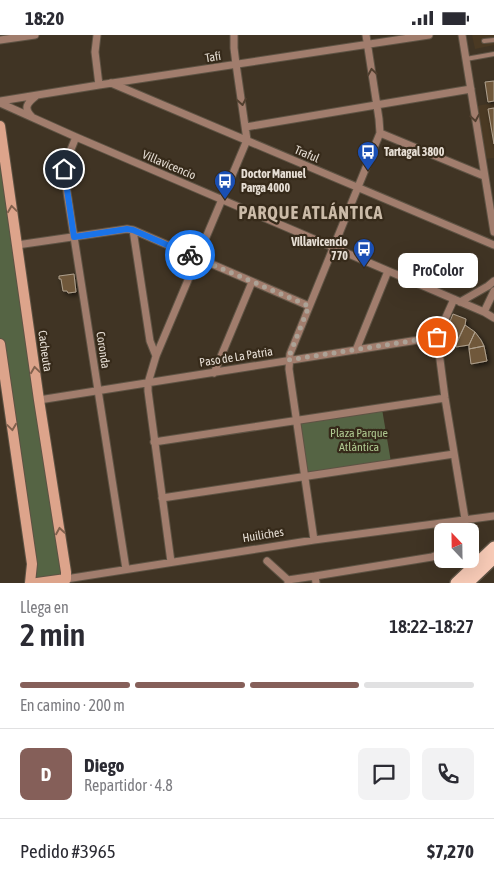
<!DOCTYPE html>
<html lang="es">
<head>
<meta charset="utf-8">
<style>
	:root { --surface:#fff; --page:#f2f2f3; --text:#2b2b33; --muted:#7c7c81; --line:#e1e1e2; --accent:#855f59 }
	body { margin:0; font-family:"Asap Condensed",sans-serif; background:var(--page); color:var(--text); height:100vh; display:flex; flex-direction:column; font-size:19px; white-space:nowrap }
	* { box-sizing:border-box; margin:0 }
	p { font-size:16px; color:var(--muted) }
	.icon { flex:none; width:28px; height:28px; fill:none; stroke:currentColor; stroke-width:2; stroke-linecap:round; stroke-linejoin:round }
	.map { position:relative; height:548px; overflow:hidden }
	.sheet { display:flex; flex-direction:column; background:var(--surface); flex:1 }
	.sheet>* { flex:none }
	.needle { width:32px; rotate:338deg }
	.tools { position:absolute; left:434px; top:488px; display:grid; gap:10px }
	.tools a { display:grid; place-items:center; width:45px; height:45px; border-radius:8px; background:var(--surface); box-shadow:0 5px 20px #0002; font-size:25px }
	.pin { position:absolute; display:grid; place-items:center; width:42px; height:42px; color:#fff; margin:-21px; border:2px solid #fff; border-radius:50%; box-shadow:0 1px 5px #0007 }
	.courier { position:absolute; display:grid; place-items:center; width:50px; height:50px; margin:-25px; border:4px solid #1a73e8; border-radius:50%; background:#fff; color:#222; box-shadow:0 1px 6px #0007 }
	.bubble { position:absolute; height:35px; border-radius:8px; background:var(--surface); box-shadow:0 5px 20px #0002; font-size:16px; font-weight:600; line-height:35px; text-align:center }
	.head em { font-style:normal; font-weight:600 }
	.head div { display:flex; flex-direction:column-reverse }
	.head { display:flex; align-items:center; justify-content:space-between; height:85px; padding:0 20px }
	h1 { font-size:32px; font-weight:600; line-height:38px }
	.bar { display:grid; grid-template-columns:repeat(4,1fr); gap:8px 5px; align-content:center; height:60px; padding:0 20px }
	.bar i { height:6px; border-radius:4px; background:var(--line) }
	.bar .active { background:var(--accent) }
	.bar p { grid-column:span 4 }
	.line { display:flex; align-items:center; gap:12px; padding:0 20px; border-top:1px solid var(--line) }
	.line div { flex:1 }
	.round { display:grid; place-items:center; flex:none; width:52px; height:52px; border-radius:8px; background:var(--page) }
	.status { display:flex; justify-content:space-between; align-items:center; height:35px; padding:0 25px; background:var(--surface); direction:ltr }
	.status svg { height:14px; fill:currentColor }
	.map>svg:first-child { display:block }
	.built { fill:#4a3923 }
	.green { fill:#556444 }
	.building { fill:#6f583b; stroke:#afa08d; filter:url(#shadow) }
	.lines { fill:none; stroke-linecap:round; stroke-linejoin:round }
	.lane-casing { stroke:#5e5344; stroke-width:6 }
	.street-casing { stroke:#5e5344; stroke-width:9 }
	.secondary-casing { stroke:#5e5344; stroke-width:12 }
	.primary-casing { stroke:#5e5344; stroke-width:14 }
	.lane { stroke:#a17d6d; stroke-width:4 }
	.street { stroke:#a17d6d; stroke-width:7 }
	.secondary { stroke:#dda48b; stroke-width:10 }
	.primary { stroke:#f8cbb7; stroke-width:11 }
	.oneway { stroke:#513f2f }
	.oneway2 { stroke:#81614d }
	.done { stroke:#aca296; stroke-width:5; stroke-dasharray:0 9 }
	.route { stroke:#1a73e8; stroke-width:6 }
	.labels { text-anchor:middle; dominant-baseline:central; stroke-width:4.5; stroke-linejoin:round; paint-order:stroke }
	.street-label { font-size:12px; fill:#e6ded4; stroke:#362a1a }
	.poi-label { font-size:12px; font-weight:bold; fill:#e6ded4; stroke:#362a1a; text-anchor:start }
	.park-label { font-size:12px; fill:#afc990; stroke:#362a1a }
	.district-label { font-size:18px; font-weight:bold; letter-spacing:1px; fill:#cbbba8; stroke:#362a1a }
</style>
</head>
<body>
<div class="status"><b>18:20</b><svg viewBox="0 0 49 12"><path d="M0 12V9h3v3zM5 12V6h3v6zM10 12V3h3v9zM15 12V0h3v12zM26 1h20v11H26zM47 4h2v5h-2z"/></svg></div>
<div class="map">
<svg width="494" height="548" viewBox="0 0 494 548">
	<defs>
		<filter id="shadow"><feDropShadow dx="2.5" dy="2.5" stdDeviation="2.5" flood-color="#0009"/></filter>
	</defs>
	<rect width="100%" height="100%" fill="#403424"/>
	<path class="built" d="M472,0H494V10L475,14Z
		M494,68V123L483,124L476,71Z"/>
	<path class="green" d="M0,91L66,544L30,548L0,309Z
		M382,374L391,427L306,440L299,387Z"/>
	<path class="building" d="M494,46V66L488,67L485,47Z
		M494,73V109L488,74Z
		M74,239L76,257L68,258L67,256H63L61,244H59V241Z
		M453,279L466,284L465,290L457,306L444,301Z
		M465,290L475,297L469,310L456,312V310Z
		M475,297L481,305L484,311L469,314V310Z
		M484,311L487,326L471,329L469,314Z"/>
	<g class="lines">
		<g class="lane-casing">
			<path id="lane" d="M484,6L494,5
				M466,24L494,19"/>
		</g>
		<g class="street-casing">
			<path id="street" d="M97,0L95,17L99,50
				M462,0L494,197
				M0,5L35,0
				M111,48L494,210
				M0,66L99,50L429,0
				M0,68L76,102L484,277L494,283
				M32,82C23,73 27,68 36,61
				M246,92L471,54
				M380,98L484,141
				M76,102L65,129L64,138L126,534
				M133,195L150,306L156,321
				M17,210L127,194L133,195L309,271
				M454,264L437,302L445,363L467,496
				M460,267L488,251L494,246
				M484,277L494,256
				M356,315L388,236
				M214,338L252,247
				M39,365L437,302
				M154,407L445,363
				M162,463L454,419
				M314,505L289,334L290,319L380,98L379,84L366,0
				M267,526L288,545
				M171,527L148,356V348L156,321L247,105L236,29L234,13V0
				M64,548L66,544L314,505L494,481
				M288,548V545L315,541
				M316,548L315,541L432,522L442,518"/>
		</g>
		<g class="secondary-casing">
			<path id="secondary" d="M0,91L39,365L66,537V544L37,548
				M0,309L32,529L30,548"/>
		</g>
		<g class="primary-casing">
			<path id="primary" d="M456,548L494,512
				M468,548L494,523"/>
		</g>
		<use href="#lane" class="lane"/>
		<use href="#street" class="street"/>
		<use href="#secondary" class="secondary"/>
		<use href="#primary" class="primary"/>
	</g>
	<defs><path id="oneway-chevron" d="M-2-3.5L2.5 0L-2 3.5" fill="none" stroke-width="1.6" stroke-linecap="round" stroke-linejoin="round" transform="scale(1.25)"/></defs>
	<g class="oneway">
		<use href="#oneway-chevron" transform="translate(372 37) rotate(-99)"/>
		<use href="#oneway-chevron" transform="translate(242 67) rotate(80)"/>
		<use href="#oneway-chevron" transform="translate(475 83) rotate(81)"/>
	</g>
	<g class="oneway2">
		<use href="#oneway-chevron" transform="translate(12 174) rotate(-98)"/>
		<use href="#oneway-chevron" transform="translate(35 335) rotate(-98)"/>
		<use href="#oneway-chevron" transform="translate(12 392) rotate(82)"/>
		<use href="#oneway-chevron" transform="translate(60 496) rotate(-99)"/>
	</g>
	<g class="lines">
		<path class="done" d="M190,220L309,271L290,319L288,325L437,302"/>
		<path class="route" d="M64,134L74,202L127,194L133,195L190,220"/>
	</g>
	<defs>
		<g id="bus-pin" transform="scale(1.125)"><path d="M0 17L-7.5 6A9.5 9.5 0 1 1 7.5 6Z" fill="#1a4fb4" stroke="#362a1a"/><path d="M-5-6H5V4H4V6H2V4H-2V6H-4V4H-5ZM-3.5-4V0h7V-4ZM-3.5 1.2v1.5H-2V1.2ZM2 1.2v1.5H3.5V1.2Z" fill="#fff"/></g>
	</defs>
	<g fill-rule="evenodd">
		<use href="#bus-pin" x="368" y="117"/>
		<use href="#bus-pin" x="225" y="146"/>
		<use href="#bus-pin" x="364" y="214"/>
	</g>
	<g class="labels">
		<g class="street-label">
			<text transform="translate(213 22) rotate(-9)">Tafí</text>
			<text transform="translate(307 119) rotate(23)">Traful</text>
			<text transform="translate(169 130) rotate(23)">Villavicencio</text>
			<text transform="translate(103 315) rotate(81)">Coronda</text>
			<text transform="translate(45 316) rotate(82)">Cacheuta</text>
			<text transform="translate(236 322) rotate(-9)">Paso de La Patria</text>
			<text transform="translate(263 500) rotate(-9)">Huiliches</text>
		</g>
		<g class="poi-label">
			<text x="384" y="117">Tartagal 3800</text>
			<text x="241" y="139">Doctor Manuel<tspan x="241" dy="14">Parga 4000</tspan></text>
			<text x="348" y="207" text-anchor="end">Villavicencio<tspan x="348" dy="14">770</tspan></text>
		</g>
		<g class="park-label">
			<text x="359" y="398">Plaza Parque<tspan x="359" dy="14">Atlántica</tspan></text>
		</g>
		<g class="district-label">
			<text x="311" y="177">PARQUE ATLÁNTICA</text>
		</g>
	</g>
</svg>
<div class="tools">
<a><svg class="needle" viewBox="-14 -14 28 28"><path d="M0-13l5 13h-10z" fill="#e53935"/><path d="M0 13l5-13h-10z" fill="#7c7c81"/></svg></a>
</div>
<div class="pin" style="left:437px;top:302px;background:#ea580c"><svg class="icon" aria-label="bag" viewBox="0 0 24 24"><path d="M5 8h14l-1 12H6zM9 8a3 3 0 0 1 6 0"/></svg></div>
<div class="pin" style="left:64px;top:134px;background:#1f2937"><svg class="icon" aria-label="home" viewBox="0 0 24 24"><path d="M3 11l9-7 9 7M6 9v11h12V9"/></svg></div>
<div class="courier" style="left:190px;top:220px"><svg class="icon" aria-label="bike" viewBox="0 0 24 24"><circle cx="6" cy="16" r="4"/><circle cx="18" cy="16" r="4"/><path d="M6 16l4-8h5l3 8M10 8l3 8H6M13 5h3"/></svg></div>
<div class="bubble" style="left:398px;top:218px;width:80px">ProColor</div>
</div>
<section class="sheet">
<div class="head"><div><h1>2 min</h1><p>Llega en</p></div><em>18:22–18:27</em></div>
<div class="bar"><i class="active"></i><i class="active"></i><i class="active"></i><i></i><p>En camino · 200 m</p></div>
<div class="line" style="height:90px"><b class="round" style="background:var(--accent);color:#fff">D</b><div><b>Diego</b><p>Repartidor · 4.8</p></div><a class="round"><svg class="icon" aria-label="chat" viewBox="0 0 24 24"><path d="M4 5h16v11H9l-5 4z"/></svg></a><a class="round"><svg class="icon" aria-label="phone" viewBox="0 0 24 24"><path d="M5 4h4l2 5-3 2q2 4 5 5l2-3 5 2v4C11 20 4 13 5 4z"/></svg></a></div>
<div class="line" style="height:65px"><div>Pedido #3965</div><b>$7,270</b></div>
</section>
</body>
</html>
